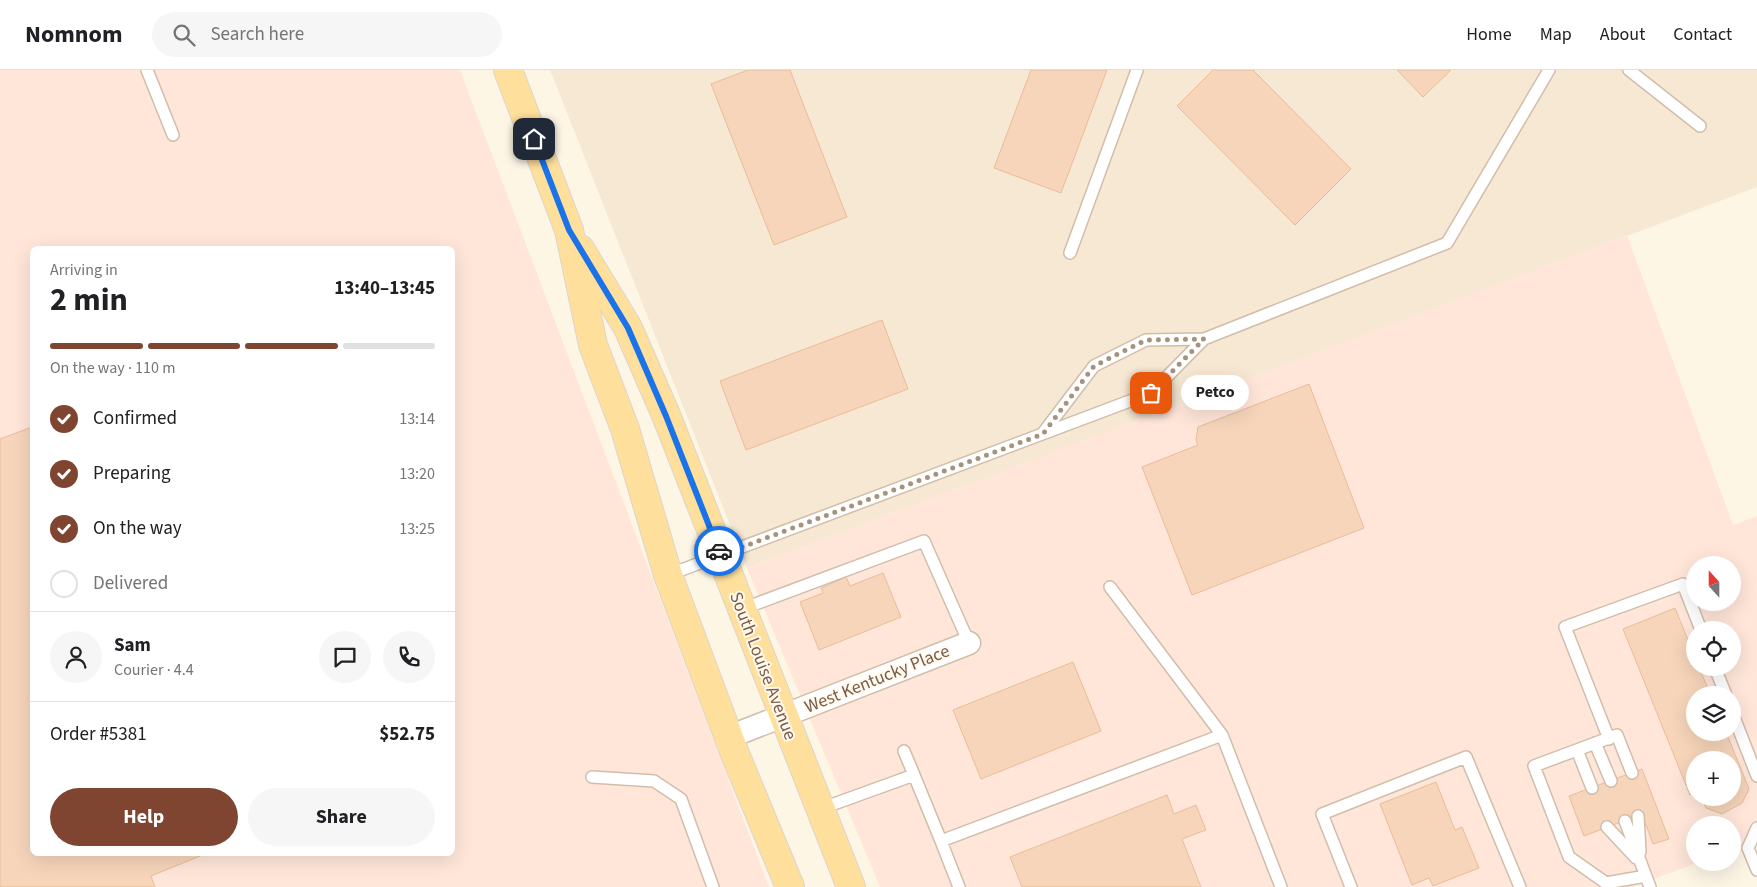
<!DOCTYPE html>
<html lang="en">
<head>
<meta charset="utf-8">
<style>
	:root { --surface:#fff; --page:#f6f6f6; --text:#202124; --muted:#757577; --line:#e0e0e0; --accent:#7f4531 }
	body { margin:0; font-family:"Source Sans 3",sans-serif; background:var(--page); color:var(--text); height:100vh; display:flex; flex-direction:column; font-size:19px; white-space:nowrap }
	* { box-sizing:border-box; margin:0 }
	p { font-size:16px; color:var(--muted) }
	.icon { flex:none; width:28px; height:28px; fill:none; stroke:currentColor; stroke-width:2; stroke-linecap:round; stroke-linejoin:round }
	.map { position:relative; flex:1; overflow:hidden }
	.details { position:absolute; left:30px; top:176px; width:425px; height:610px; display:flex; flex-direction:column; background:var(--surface); border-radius:8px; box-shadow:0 5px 20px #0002 }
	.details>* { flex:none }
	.needle { width:32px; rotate:339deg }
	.tools { position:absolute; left:1686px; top:486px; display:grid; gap:10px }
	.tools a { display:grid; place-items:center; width:55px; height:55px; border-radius:50%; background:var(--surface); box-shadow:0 5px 20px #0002; font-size:25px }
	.pin { position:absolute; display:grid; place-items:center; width:42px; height:42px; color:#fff; margin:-21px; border-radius:10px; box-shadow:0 2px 8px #0006 }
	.courier { position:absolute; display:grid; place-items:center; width:50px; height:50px; margin:-25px; border:4px solid #1a73e8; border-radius:50%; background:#fff; color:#222; box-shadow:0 1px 6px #0007 }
	.bubble { position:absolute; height:35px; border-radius:18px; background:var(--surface); box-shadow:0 5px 20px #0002; font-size:16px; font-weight:700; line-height:35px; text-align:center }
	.headline em { font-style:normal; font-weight:700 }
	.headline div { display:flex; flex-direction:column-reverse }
	.headline { display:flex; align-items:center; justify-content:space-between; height:85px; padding:0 20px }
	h1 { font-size:32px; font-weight:700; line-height:38px }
	.bar { display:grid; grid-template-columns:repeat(4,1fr); gap:8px 5px; align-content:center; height:60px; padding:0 20px }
	.bar i { height:6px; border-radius:4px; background:var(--line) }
	.bar .on { background:var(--accent) }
	.bar p { grid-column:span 4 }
	.line { display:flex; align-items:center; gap:12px; padding:0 20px; border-top:1px solid var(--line) }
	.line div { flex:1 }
	.round { display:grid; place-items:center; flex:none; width:52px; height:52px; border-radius:26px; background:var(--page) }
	ol { padding:0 20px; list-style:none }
	li { display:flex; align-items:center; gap:15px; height:55px }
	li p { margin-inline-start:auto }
	li .icon { padding:5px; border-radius:50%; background:var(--accent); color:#fff; stroke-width:4 }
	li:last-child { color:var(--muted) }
	li i { width:28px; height:28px; border:2px solid var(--line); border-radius:50% }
	.cta { display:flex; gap:10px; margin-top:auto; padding:10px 20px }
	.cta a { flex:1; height:58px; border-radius:30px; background:var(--accent); color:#fff; font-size:20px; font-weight:700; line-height:58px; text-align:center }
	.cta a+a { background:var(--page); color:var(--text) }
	header { display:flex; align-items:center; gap:30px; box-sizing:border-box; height:70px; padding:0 25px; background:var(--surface); border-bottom:1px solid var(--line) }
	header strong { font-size:24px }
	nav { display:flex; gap:28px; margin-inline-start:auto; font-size:18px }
	.search { width:350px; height:45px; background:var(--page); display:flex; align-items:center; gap:12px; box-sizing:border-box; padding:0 18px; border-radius:28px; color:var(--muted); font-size:19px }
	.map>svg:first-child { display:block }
	.residential { fill:#f7e8d3 }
	.commercial { fill:#ffe6d9; fill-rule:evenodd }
	.building { fill:#f6d5ba; stroke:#eabc99 }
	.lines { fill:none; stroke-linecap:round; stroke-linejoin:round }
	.lane-casing { stroke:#d1beaa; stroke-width:14 }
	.street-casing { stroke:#d1beaa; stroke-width:25 }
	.primary-casing { stroke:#dcd5cf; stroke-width:30 }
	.lane { stroke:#fff; stroke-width:11 }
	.street { stroke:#fff; stroke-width:22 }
	.primary { stroke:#ffdf9c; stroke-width:28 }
	.done { stroke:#a8927e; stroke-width:5; stroke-dasharray:0 9 }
	.route { stroke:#1a73e8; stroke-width:6 }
	.labels { text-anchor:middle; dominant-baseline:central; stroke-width:4; stroke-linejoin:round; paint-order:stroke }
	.street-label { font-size:18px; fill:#7a5c47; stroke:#fff9ee }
</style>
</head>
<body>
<header>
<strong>Nomnom</strong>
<div class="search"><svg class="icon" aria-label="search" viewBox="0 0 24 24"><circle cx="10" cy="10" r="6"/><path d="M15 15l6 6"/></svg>Search here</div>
<nav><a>Home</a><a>Map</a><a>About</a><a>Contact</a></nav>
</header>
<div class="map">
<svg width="1757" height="817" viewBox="0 0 1757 817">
	<rect width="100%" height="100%" fill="#fef6e5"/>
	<path class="residential" d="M550,0H1757V117L747,498Z"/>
	<path class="commercial" d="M0,0H460L769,817H0ZM32,179H452V784H32Z
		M1627,165L1733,455L1757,446V770L1733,779L1732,755H1695L1697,793L1632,817H880L747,498ZM1695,495H1732V532H1695ZM1695,560H1732V598H1695ZM1695,625H1732V662H1695ZM1695,690H1732V728H1695Z"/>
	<path class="building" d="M748,0H790L847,147L774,175L711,14Z
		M1031,0H1107L1061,123L994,98Z
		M1213,0H1253L1351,99L1295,155L1177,36Z
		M1397,0H1451L1423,27Z
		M882,250L908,319L746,380L720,311Z
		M1309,314L1364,458L1192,525L1142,397L1198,375L1196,370L1198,357Z
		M32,357V784H205L151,806L155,817H0V369Z
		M883,503L901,547L819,580L800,532L823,523L821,518L846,507L850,516Z
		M1675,538L1695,587V598H1699L1711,625H1695V662H1726L1749,719L1742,733L1722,744L1706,738L1702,728H1732V690H1695V722L1690,725L1623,559Z
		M1073,592L1101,661L981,709L953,640Z
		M1642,699L1669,769L1653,774L1642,744L1584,766L1569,726Z
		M1436,712L1455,760L1462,757L1479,798L1433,816L1429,808L1412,815L1380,734Z
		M1167,725L1174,744L1196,735L1206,760L1182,769L1201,817H1022L1010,787Z"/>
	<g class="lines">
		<g class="lane-casing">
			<path id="lane" d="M147,0L173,65
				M1629,0L1700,56
				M1070,183L1137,0
				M1043,363L1094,296L1146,270L1204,269L1447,173L1549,0
				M668,505L1151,323L1204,269
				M1110,517L1222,665
				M742,539L924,471L969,573
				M1715,598L1726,625
				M1732,642L1757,706
				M1609,669L1565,557L1683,514L1701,560
				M1595,673L1611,711
				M1577,680L1592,718
				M904,681L914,705
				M1632,703L1617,665L1534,696L1569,787L1606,813L1646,806
				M592,707L654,711L681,729L713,817
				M820,739L914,705L941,771L1222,665L1281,817
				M1638,746L1640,782
				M1625,751L1650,817
				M1607,757L1636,788
				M1757,758L1748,778L1757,800
				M941,771L959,817
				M1351,817L1322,744L1466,687L1520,817"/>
		</g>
		<g class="street-casing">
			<path id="street" d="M729,667L969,573"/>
		</g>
		<g class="primary-casing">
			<path id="primary" d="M508,0L569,160L593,275L625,359L668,505L735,684L790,817
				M580,179L628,258L666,345L851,817"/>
		</g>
		<use href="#lane" class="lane"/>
		<use href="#street" class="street"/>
		<use href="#primary" class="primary"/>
	</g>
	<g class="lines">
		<path class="done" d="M719,481L721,485L1043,364L1094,296L1146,270L1204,269L1151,323"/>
		<path class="route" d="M534,69L569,160L628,258L666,346L719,481"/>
	</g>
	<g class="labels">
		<g class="street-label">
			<text transform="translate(763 596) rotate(69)">South Louise Avenue</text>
			<text transform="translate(877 609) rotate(-22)">West Kentucky Place</text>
		</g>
	</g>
</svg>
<div class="tools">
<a><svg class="needle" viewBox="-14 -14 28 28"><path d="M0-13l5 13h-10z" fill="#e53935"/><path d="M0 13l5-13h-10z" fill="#757577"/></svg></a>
<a><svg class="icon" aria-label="locate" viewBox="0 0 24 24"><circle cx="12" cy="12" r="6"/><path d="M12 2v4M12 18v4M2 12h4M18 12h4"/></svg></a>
<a><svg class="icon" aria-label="layers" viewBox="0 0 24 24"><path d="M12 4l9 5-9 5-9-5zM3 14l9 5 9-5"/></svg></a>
<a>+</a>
<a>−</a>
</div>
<div class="pin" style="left:1151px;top:323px;background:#ea580c"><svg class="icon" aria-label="bag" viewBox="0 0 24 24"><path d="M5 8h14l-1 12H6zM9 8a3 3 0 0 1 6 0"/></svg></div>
<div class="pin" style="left:534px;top:69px;background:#1f2937"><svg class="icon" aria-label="home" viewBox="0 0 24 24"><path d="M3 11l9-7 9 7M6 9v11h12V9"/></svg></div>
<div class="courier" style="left:719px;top:481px"><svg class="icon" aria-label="car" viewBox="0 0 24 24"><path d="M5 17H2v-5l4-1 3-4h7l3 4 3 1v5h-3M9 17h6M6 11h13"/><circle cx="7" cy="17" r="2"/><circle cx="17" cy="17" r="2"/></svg></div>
<div class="bubble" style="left:1181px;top:305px;width:68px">Petco</div>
<section class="details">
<div class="headline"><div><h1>2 min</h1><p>Arriving in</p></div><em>13:40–13:45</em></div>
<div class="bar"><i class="on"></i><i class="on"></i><i class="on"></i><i></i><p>On the way · 110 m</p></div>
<ol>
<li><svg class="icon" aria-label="check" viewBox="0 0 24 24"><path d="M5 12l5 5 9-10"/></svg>Confirmed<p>13:14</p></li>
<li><svg class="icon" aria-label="check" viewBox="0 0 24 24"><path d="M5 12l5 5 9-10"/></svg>Preparing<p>13:20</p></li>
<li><svg class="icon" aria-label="check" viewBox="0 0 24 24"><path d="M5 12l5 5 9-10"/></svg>On the way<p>13:25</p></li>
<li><i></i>Delivered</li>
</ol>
<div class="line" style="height:90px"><a class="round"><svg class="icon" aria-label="person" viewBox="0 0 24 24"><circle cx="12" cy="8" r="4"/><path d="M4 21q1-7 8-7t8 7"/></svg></a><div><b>Sam</b><p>Courier · 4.4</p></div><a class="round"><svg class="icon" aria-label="chat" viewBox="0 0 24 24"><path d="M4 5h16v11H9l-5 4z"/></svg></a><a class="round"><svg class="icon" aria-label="phone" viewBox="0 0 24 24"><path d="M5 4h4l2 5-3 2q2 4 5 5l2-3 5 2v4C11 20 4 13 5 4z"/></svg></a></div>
<div class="line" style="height:65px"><div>Order #5381</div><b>$52.75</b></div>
<div class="cta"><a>Help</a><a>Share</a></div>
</section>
</div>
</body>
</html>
